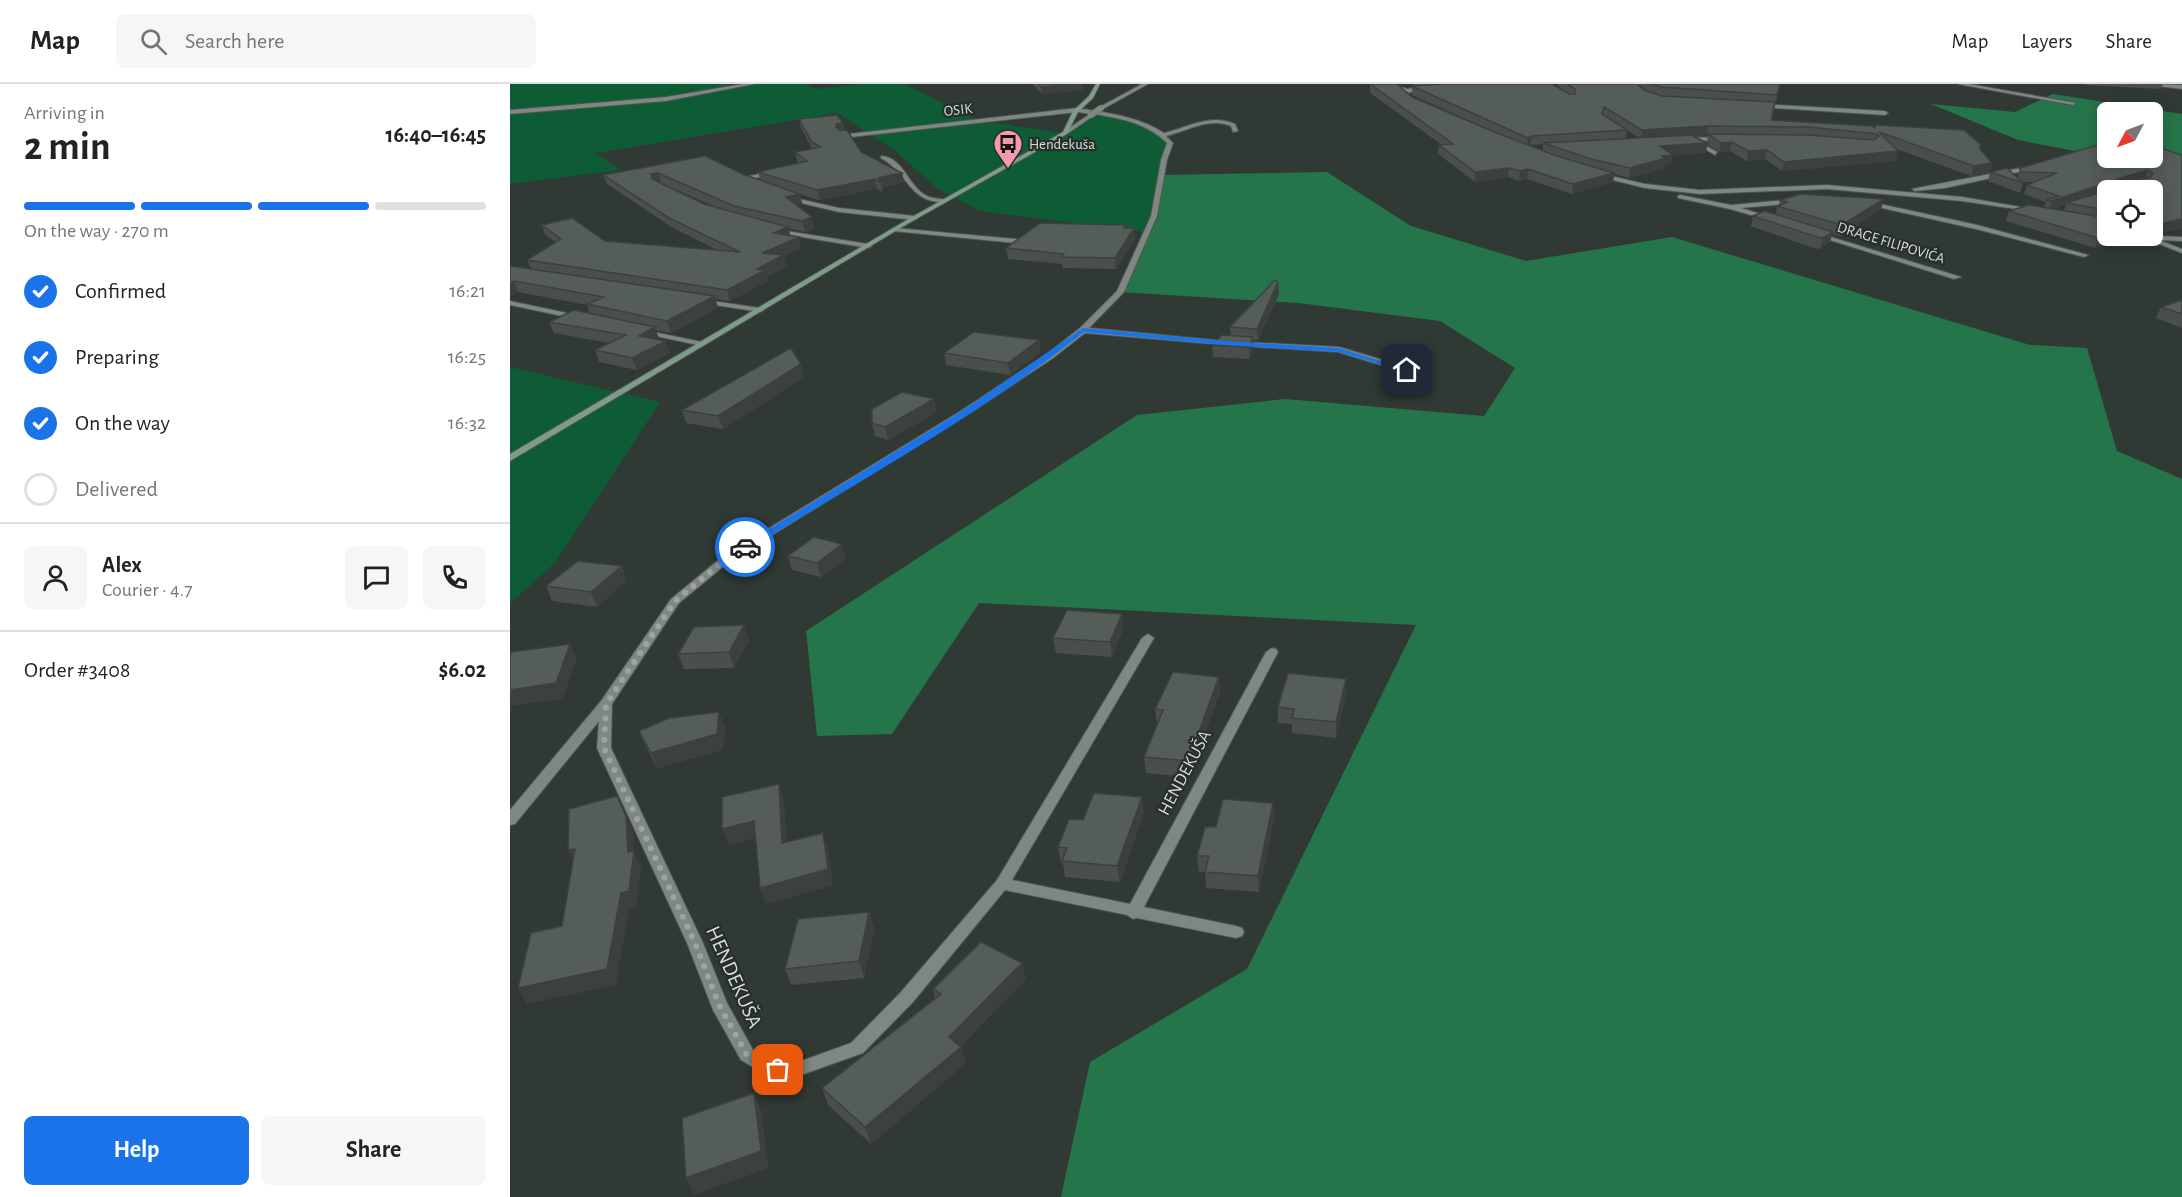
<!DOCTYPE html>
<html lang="en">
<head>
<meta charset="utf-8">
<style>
	:root { --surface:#fff; --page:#f6f6f6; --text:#222; --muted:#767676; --line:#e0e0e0; --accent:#1a73e8 }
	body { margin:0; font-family:"Alegreya Sans",sans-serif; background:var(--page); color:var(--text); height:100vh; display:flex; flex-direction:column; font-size:22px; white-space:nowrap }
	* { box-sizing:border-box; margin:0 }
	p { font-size:20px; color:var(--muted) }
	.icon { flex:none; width:33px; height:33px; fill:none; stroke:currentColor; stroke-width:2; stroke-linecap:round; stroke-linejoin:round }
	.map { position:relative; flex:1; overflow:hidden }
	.sheet { display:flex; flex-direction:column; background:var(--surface); width:510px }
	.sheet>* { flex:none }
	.needle { width:39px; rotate:229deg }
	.controls { position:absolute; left:1587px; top:18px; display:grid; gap:12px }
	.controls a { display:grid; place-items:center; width:66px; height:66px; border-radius:9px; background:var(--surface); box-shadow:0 3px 15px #0003; font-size:30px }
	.pin { position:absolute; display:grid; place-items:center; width:51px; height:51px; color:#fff; margin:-26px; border-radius:12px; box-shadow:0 3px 9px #0006 }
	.courier { position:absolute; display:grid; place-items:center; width:60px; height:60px; margin:-30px; border:4px solid #1a73e8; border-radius:50%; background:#fff; color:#222; box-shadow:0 2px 8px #0007 }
	.overview em { font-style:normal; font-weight:600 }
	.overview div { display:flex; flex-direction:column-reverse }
	.overview { display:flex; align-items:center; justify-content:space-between; height:102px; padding:0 24px }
	h1 { font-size:39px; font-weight:600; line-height:45px }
	.bar { display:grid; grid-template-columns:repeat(4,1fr); gap:9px 6px; align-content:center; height:72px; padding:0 24px }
	.bar i { height:8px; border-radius:4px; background:var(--line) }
	.bar .selected { background:var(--accent) }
	.bar p { grid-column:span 4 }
	.line { display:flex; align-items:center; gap:15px; padding:0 24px; border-top:2px solid var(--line) }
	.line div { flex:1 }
	.round { display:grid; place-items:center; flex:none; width:63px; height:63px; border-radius:9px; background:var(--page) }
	ol { padding:0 24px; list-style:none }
	li { display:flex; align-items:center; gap:18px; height:66px }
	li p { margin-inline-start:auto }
	li .icon { padding:6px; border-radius:50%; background:var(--accent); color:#fff; stroke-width:4 }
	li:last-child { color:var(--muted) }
	li i { width:33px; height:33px; border:3px solid var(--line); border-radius:50% }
	.cta { display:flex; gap:12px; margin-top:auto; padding:12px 24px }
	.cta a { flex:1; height:69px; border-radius:9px; background:var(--accent); color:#fff; font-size:24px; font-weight:600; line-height:69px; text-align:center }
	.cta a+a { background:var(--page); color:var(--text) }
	header { display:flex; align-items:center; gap:36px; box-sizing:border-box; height:84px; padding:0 30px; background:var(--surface); border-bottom:2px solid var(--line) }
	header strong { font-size:28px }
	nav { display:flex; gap:33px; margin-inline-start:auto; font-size:21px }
	.search { width:420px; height:54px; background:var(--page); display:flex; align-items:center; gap:15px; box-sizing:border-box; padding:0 21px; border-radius:9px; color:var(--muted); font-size:22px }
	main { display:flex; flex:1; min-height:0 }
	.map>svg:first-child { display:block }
	.green { fill:#0d5c36 }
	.forest { fill:#25754a }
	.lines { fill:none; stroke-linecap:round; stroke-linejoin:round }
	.minor-casing { stroke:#4e5550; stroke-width:2 }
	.secondary-casing { stroke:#4e5550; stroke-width:2 }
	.minor { fill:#7e8781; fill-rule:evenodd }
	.secondary { fill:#7e9c89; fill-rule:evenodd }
	.minor-bridge-casing { stroke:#4e5550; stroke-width:7; stroke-linecap:butt }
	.minor-bridge { stroke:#7e8781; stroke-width:6 }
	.wall { fill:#49504c; fill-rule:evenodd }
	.shaded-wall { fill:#3c413e }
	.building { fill:#555d58; stroke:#3c413e; stroke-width:1.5; fill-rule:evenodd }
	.route { fill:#1a73e8 }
	.done { stroke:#9ea4a0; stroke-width:6; stroke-dasharray:0 10.8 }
	.labels { text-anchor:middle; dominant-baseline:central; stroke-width:4.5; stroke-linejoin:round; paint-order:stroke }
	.far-street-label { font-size:15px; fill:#d8ddda; stroke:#272f2a }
	.far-poi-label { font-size:15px; fill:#d8ddda; stroke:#272f2a; text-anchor:start }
	.street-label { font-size:18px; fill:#d8ddda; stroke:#272f2a }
	.near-street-label { font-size:21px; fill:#d8ddda; stroke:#272f2a }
</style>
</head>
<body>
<header>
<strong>Map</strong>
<div class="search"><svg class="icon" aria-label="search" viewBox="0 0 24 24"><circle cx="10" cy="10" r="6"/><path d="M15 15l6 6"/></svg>Search here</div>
<nav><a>Map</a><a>Layers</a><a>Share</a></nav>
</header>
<main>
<section class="sheet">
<div class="overview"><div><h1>2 min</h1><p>Arriving in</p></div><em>16:40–16:45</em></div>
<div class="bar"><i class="selected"></i><i class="selected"></i><i class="selected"></i><i></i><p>On the way · 270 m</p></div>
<ol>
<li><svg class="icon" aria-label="check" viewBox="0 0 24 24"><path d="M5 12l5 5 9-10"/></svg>Confirmed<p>16:21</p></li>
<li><svg class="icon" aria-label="check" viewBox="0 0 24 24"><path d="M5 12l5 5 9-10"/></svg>Preparing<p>16:25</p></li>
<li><svg class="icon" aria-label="check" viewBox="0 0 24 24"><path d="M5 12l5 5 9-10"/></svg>On the way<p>16:32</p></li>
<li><i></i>Delivered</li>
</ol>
<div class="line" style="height:108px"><a class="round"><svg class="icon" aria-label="person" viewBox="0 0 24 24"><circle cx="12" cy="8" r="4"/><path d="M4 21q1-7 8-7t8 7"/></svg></a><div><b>Alex</b><p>Courier · 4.7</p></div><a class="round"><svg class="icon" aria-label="chat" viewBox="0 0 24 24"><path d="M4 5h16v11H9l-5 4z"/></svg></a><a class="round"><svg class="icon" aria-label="phone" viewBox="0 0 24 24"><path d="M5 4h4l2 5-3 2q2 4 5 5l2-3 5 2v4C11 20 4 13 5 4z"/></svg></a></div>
<div class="line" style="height:78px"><div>Order #3408</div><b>$6.02</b></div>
<div class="cta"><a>Help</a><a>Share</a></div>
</section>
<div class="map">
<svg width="1672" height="1113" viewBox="0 0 1672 1113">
	<rect width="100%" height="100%" fill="#313934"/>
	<path class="green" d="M0,0H295L306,5L350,0H394L470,37L555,49L590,29L642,45L660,59L644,132L637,148L469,127L427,104L384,66L327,29L86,69L110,86L0,100Z
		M0,283L150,318L45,479L0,519Z"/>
	<path class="forest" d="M1543,10L1672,30V89L1642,74V28H1598L1597,73L1508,56L1421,20L1505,28Z
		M817,88L901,142L1016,177L1162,153L1520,261L1577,264L1607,367L1672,395V1113H551L580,978L737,885L906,541L469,519L382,650L307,652L296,547L627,331L775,315L974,332L1005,284L930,237L788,219L610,208L644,132L651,91Z"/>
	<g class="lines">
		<g class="minor-casing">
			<path id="minor" d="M233,0H244L156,17L0,30V26L156,13Z
				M632,0H638L593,25L588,24Z
				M876,0H883L897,5L917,2L920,4L897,9Z
				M1448,0H1459L1566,19L1563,21Z
				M1637,0L1672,1V5L1639,1Z
				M1249,20L1375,27L1378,29L1375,31L1247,23Z
				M567,24C597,29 628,32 654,49C679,43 699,29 725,40L728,47L723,48L721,42C698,33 678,47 656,52L663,59L657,76L647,132L614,208L579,244L715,257L829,263L900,284V288H894L828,268L715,261L575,249L543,274L460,329L220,477L169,519L102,620L101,664L193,859L217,919L243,966L260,977L280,981L341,959L391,908L487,796L632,554L638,550L644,554L502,796L620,820L756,568L762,564L766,565L768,568L634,823L726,842L732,844L734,848L732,852L726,854L627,834L623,835L617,831L495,806L403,918L353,969L280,995L256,991L231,976L203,926L177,859L87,664L89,637L5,740L0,741V726L91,617L161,515L212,473L454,325L537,270L570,244L607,207L641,132L651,76L657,59C637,39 610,34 583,30V32L557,50H553V48L580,30L568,28L332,54L330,51Z
				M1212,53L1214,56L1187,57L1207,68L1205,71L1181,57L1170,56L1173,54Z
				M1598,54V59L1582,69H1578V67Z
				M371,72C394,73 398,103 417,112C423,115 430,114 436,116V118C399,120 399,89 371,74Z
				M1526,81L1528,84L1435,104L1405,107L1402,105Z
				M264,87L266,90L229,97L226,95Z
				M1088,89L1135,100L1190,106L1317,101L1452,113L1529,126L1526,128L1452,117L1317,105L1190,110L1135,104L1086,92Z
				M1170,111L1221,121L1285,115L1288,117L1285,119L1231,124L1263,134L1264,135L1261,137L1220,125L1168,114V112Z
				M276,112L329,124L405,132L408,134L405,136L329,128L274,115V113Z
				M1356,117L1467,141L1578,171L1574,173L1466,145L1354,120L1353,119Z
				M385,144L515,156L518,158L515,160L383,147V145Z
				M264,145L358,160L362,162L358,164L262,148L261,147Z
				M1304,149H1308L1451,193L1444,195L1304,151Z
				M1629,152H1637L1646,155L1649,152L1672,153V157L1649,156L1672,165V169Z
				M189,215L250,224L254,226L250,228L192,219H189Z
				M0,217L71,232L75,234L71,236L0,221Z
				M129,245L192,258L196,260L192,262L132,249H129Z"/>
		</g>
		<g class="secondary-casing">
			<path id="secondary" d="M586,0H590L583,14L568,28L557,50L399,139L0,377V370L395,137L553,48L563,27L579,12Z"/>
		</g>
		<use href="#minor" class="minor"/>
		<use href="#secondary" class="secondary"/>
		<g class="minor-bridge-casing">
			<path id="minor-bridge" d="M581,31L591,24"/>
		</g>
		<use href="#minor-bridge" class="minor-bridge"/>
	</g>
	<path class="wall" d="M523,0H575H572L573,6L532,10Z
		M860,0L902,13L969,41L902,11V2H904L903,0H1042L1059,10H1060L1048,3V0H1127L1134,6L1137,7L1128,0H1270L1262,36L1365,44L1470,65L1482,79L1480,88L1461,92L1384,64L1386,77L1272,87L1255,75L1237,77L1220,67L1209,68L1197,60L1196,69L1163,71L1161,80L1155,81V84L1119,94L1104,90L1103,98L1062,110L1017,95L1009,97L998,93L965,98L928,70L929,61H932L860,9ZM1117,46L1130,54L1116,55ZM1198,51L1197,59L1182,52ZM1033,60V66L1019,61H1020Z
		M1574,0H1653L1651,5L1575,1Z
		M289,35L333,39L334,47L351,68L392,89L394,98L372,104L373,108L367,105L309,116L290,110L292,120L286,122L304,144L295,148L278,144L280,152L291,164L274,172L277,182L256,193L258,197L220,217L205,215L208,224L161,249L146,246L148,256L160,269L127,286L89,278L85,266L99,259L44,249L39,238L80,230L77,221L8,208L0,212V182L21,185L17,176L46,158L35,151L32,141L95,157L207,166L163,144L97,100L93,91L195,72L235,91L251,97L248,88L289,79L287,77L285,68L302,65L291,44ZM151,99L206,123L194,120Z
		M1672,71V144L1642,151V106H1598V152H1630L1629,154L1585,164L1496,137L1499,127L1534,123L1536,118L1514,110L1517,101L1524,98H1511L1513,99L1510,109L1478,97L1480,88L1508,94L1510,84ZM1556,121L1554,127L1543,125Z
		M1374,115L1371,125L1330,152L1322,150L1320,158L1310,165L1304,164L1241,142L1243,132L1266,130L1267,122L1269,121L1270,116Z
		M617,144H624L625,155L606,185L552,184V180L498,175L496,164Z
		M769,210L748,256H743L744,265L739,275L703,273L702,261L721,252L720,243Z
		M1672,216V244L1646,234L1651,223Z
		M531,268L500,291L436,281L434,269Z
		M291,280L294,293L213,345L176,339L172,326Z
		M427,328L378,356L365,352L362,339Z
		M332,460L336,474L311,493L282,486L278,472Z
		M117,496L87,523L42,517L36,502Z
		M613,545L602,573L546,569L543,554Z
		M239,556L224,584L174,585L168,570Z
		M709,593L710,608L679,693L636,689L634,673L647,641L645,625Z
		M836,610L826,654L782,649V640L768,639V623Z
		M215,644L212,666L147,684L136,663L129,647Z
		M763,719L764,735L749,808L696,804L695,788H689L687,772L706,743Z
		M634,729L610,798L555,793L553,779H551L548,763L573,736Z
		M359,828L364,845L354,894L281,901L275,885Z
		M516,895L451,962L456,979L361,1060L318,1021L312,1004L425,914L423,905Z"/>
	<path class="shaded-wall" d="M560,0H575H572L573,6L532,10L531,3Z
		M333,39L334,48L328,52L326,40Z
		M1198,42L1197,51L1131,55L1132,46Z
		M1021,52L1020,61L1017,63L1018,54Z
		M1222,58L1220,67L1209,68L1211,59Z
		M1197,59L1196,69L1149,72L1150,62Z
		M1257,66L1255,75L1237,77L1238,67Z
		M1388,67L1386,77L1272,87L1274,78Z
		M1163,71L1161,80L1155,81V84L1119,94L1120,84L1152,72Z
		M1482,79L1480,88L1461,92L1464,82Z
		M999,84L998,93L965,98V88Z
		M1018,85L1017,95L1009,97L1010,87Z
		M1638,86L1634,95L1604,105L1607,95Z
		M148,89L151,99L142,95L141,90Z
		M392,89L394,98L372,104L371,99L368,94Z
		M1104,89L1103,98L1062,110L1063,100Z
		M365,95L367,105L309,116L307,106Z
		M1603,97L1599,106L1556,119V121L1538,126L1541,117Z
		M290,110L292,120L278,123L276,113Z
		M1374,115L1371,125L1330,152L1332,141Z
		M302,133L304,144L295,148L292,137Z
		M1672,135V144L1642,151L1645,141Z
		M278,143L281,154L264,149Z
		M624,144L625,155L606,185L605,174Z
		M1323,148L1320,158L1310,165L1313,154Z
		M1600,152H1630L1629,154L1585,164L1588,154Z
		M289,153L291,164L274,172L277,182L256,193L258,197L220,217L217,206L247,185L252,169Z
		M4,197L8,208L0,212V199Z
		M768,198L769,210L748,256L747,245Z
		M205,212L208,224L161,249L157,237Z
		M145,243L149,255L133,264L129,252Z
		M743,253L744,265L739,275V263Z
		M529,256L531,268L500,291L498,279Z
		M156,257L160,269L127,286L122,274Z
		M291,280L294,293L213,345L208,332Z
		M424,315L427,328L378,356L375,343Z
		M332,460L336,474L311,493L307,479Z
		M112,482L117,496L87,523L81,508Z
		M612,530L613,545L602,573L600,558Z
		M234,541L239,556L224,584L219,568Z
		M60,560L67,575L53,615L0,622V606Z
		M709,593L710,608L679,693L678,677Z
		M836,595V610L826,654V638Z
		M209,628L215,644L212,666L147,684L141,669Z
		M269,700L274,716L278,776L272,759Z
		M632,713L634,729L610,798L607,782Z
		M763,719L764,735L749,808L748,792Z
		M116,732L123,748L124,769L131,783L127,823L119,825L106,901L17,920L8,904L111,809L118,768Z
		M244,737L250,753L218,761L212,745Z
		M313,749L318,765L323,802L256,820L250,804Z
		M65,765L66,783L58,766Z
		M359,828L364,845L354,894L349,877Z
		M512,879L516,895L445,968L451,963L456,979L361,1060L355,1043L439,953Z
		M244,1009L251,1026L259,1084L184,1111L176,1094Z"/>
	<path class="building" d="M529,0H560L531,3Z
		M860,0H887L902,13L987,49L1044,71L1104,89L1063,100L1018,85L1010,87L999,84L965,88L929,61L943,60Z
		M933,0H1042L1059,10H1065V5L1057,0H1127L1134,6L1152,12L1265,18L1261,36L1362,42L1365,44L1366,41L1454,46L1470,60V65L1482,79L1464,82L1369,48L1388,67L1274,78L1257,66L1238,67L1222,58L1211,59L1198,50L1298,51L1364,56L1369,52L1367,50L1298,43L1198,42L1132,46L1094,23L1092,30L1117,46L1021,52L1018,54L902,2Z
		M1139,0H1270L1267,11L1152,3Z
		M327,31L333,39L326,40V43L330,47L337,46L351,68L392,89L368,94L371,99L365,95L307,106L248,88L297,77L285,68L311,63L302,58L289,35Z
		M1181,51L1197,59L1150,62L1163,71L1152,72L1156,74L1120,84L1081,75L1033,59Z
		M1598,58V74H1642V61L1672,71V135L1645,141H1642V106H1598V126L1556,119L1602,105L1603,97L1541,117L1536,116L1549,112L1517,101L1547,89L1511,88L1510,84ZM1638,86L1643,89L1641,93L1609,99L1607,95Z
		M195,72L235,91L290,110L276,113L302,133L292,137L224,122L148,89L141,90L142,95L194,120L278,143L264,149L289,153L252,169L274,171L247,185L255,186L217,206L17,176L51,155L32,141L62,134L95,157L230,168L159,134L93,91Z
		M1497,84L1513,99L1480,88Z
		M1291,110L1374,115L1332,141L1267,122L1277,118L1270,116Z
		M1519,121L1598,134V152H1600L1588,154L1499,127Z
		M1255,127L1323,148L1313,154L1307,153L1243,132Z
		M530,139L616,141L614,144H624L605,174L551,173L554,170L496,164Z
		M0,182L205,212L157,237L77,220L94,213L4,197L0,199Z
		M765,196L768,198L747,245L720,243Z
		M1672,216V230L1651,223Z
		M64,226L145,243L129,252L156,257L122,274L85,266L116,251L39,238Z
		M464,248L529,256L498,279L434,269Z
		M712,251L743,253L739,263L702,261Z
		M281,264L291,280L208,332L172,326Z
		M392,308L424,315L375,343L362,339V325Z
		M304,453L332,460L307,479L278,472Z
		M68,477L112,482L81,508L36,502Z
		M557,526L612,530L600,558L543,554Z
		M234,541L219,568L168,570L184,543Z
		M60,560L46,599L0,606V571L1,568Z
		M663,588L709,593L678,677L634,673L653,626L645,625Z
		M778,589L836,595L826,638L782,634L784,625L768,623Z
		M209,628L207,650L141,669L129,647L159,634Z
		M269,700L272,759L313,749L318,785L250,804L244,737L212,745V713Z
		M584,709L632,713L607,782L552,777L557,764L548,763L559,735L573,736Z
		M107,712L116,732L118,768L124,767L119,807L111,809L97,885L8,904L21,849L52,842L65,765L58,766L59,725Z
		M713,715L763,719L748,792L695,788L699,772H687L695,743H706Z
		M359,828L349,877L275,885L288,835Z
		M471,858L512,879L439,953L451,963L355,1043L312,1004L431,910L423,905Z
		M244,1009L251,1067L176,1094L172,1034Z"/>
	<path class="route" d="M573,244L715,257L829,264L900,286L894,287L829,268L715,261L574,248C470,331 351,396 238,465L230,463L455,325Z"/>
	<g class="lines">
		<path class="done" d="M235,463L216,475L165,517L96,620L94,664L185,859L209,921L237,971L256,984L268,986"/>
	</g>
	<defs>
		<g id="bus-pin" transform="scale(1.5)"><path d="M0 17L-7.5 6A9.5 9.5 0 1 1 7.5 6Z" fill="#f29aad" stroke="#272f2a"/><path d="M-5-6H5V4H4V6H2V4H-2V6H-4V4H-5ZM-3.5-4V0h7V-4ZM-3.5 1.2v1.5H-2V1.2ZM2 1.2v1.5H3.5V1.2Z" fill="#111"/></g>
	</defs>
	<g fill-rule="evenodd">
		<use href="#bus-pin" x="498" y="60"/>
	</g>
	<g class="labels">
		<g class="far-street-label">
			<text transform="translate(448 26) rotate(-6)">OSIK</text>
			<text transform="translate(1381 159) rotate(17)">DRAGE FILIPOVIĆA</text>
		</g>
		<g class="far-poi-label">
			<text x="519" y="60">Hendekuša</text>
		</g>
		<g class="street-label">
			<text transform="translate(675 689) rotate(-62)">HENDEKUŠA</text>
		</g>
		<g class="near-street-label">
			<text transform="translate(224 893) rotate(66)">HENDEKUŠA</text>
		</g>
	</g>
</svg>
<div class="controls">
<a><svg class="needle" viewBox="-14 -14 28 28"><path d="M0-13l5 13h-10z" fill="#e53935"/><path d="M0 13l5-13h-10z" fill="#767676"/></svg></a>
<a><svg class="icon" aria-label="locate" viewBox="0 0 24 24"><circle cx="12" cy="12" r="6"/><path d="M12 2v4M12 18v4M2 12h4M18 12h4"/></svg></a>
</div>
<div class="pin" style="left:268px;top:986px;background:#ea580c"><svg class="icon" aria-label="bag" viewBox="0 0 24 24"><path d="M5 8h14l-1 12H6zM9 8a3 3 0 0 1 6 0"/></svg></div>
<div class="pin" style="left:897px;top:286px;background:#1f2937"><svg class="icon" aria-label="home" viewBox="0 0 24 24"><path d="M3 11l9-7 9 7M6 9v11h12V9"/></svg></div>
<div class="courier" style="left:235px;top:463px"><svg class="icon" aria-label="car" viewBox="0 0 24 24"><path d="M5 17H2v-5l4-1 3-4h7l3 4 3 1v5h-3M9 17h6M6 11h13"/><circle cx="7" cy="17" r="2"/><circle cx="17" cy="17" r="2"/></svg></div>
</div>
</main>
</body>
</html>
